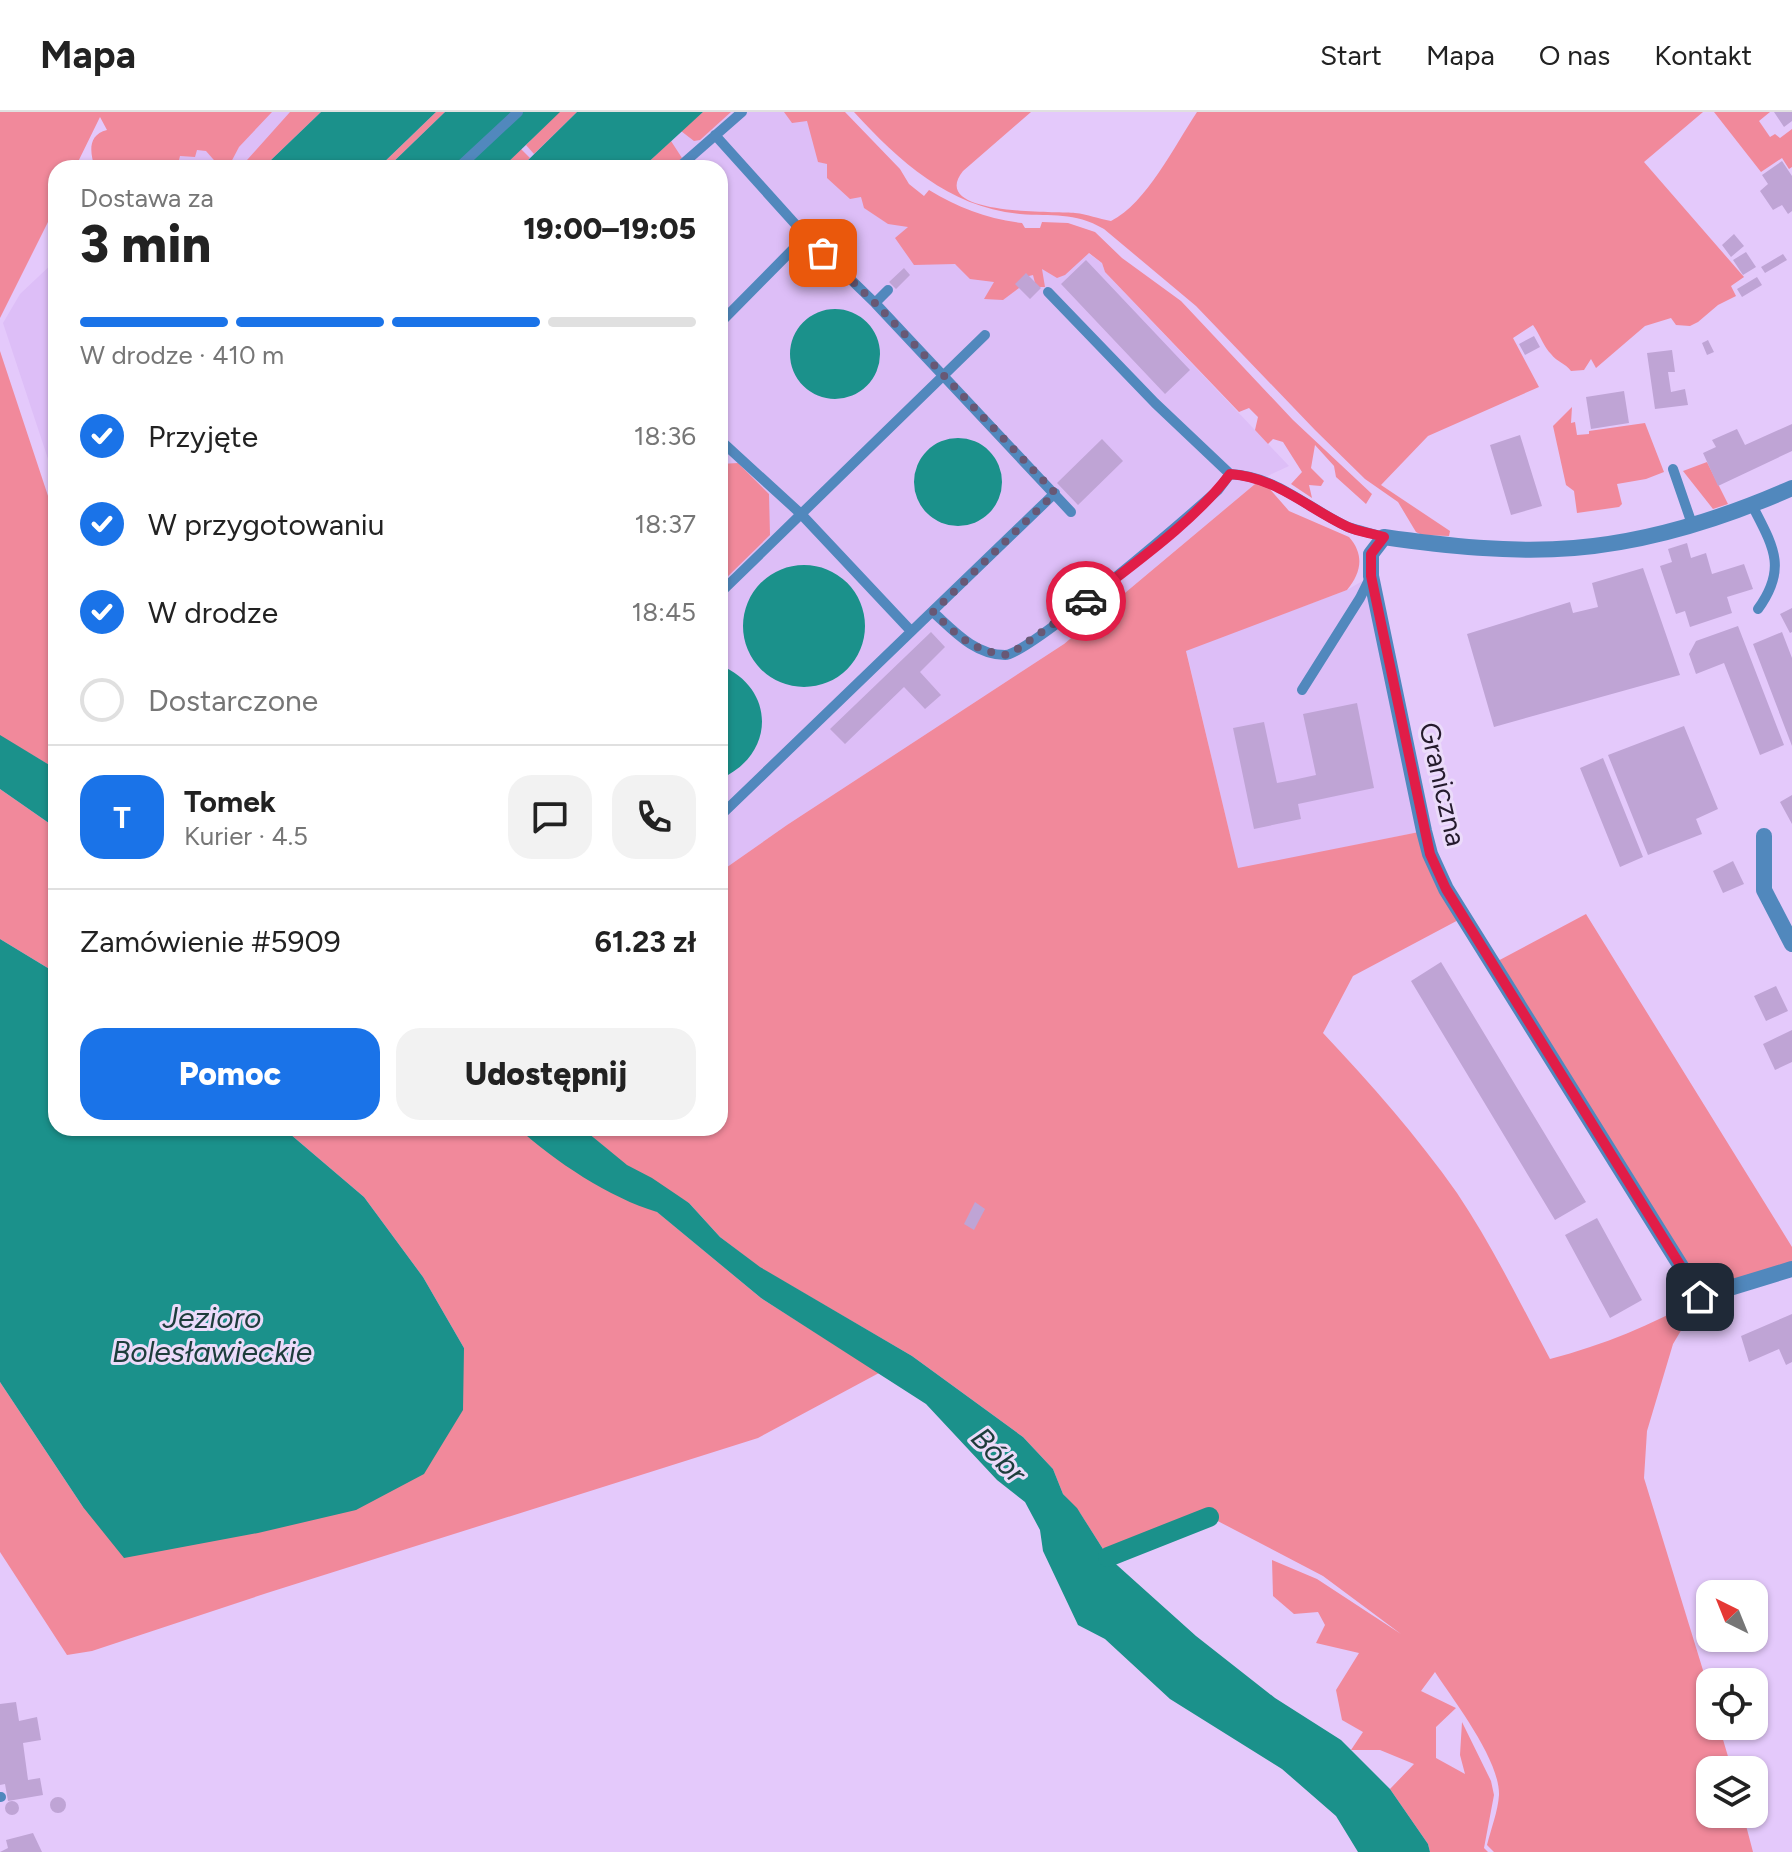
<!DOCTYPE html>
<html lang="pl">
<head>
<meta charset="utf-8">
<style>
	:root { --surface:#fff; --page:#f2f2f2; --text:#222; --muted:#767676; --line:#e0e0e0; --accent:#1a73e8 }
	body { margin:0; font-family:Figtree,sans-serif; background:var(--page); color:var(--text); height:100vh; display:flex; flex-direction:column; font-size:30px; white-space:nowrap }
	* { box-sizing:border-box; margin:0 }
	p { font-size:26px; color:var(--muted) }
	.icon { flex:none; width:44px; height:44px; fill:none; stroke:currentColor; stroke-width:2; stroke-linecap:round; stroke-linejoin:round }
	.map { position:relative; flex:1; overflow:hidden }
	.panel { position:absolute; left:48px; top:48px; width:680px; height:976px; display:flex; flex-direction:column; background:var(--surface); border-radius:24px; box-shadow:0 2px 6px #0004 }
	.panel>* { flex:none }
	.needle { width:52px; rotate:317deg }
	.controls { position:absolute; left:1696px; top:1468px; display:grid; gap:16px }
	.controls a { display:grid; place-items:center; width:72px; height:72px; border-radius:16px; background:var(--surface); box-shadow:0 2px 6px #0004; font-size:40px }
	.pin { position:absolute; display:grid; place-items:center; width:68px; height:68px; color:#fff; margin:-34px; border-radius:16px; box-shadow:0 4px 12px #0006 }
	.courier { position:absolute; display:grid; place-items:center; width:80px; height:80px; margin:-40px; border:6px solid #e11d48; border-radius:50%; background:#fff; color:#222; box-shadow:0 2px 10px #0007 }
	.head em { font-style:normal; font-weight:800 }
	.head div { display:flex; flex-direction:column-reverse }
	.head { display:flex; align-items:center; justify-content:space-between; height:136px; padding:0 32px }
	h1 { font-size:52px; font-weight:800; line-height:60px }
	.bar { display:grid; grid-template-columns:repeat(4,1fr); gap:12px 8px; align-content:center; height:96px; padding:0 32px }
	.bar i { height:10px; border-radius:6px; background:var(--line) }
	.bar .current { background:var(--accent) }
	.bar p { grid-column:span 4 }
	.line { display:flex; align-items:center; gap:20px; padding:0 32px; border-top:2px solid var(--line) }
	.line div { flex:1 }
	.round { display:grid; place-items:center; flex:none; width:84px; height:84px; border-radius:24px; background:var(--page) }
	ol { padding:0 32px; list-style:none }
	li { display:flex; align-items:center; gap:24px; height:88px }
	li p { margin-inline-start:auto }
	li .icon { padding:8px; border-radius:50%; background:var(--accent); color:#fff; stroke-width:4 }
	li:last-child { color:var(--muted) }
	li i { width:44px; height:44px; border:4px solid var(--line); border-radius:50% }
	.action { display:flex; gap:16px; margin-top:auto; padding:16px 32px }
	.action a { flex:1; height:92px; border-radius:24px; background:var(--accent); color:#fff; font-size:32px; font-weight:800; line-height:92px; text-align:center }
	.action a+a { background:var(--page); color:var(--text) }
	header { display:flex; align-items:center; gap:48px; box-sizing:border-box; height:112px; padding:0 40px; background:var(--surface); border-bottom:2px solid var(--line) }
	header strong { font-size:38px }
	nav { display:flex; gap:44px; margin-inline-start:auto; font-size:28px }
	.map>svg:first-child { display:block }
	.built { fill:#ddbef7 }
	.green { fill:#f1899b }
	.water { fill:#1b918b }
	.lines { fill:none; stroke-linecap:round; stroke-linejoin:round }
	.canal { stroke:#1b918b; stroke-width:20 }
	.building { fill:#bfa4d5 }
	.lane { stroke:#5188bd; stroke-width:10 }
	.street { stroke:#5188bd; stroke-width:16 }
	.done { stroke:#685875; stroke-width:8; stroke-dasharray:0 14.4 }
	.route { stroke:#e11d48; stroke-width:10 }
	.labels { text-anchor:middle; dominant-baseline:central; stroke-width:6; stroke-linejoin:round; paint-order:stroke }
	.street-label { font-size:28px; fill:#251b2d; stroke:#ebdbfa }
	.water-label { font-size:30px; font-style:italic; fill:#1d3d3b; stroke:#ebdbfa }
</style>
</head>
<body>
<header>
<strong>Mapa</strong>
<nav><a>Start</a><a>Mapa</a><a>O nas</a><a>Kontakt</a></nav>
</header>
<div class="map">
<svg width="1792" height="1740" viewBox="0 0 1792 1740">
	<rect width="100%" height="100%" fill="#e4c9fb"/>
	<path class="built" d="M213,0H822L901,88L1088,141L1102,151L1105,160L1289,354L1261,367L1064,532L787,713L720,760V56H154Z
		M56,148V371L3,211L20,182Z
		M1371,464L1424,719L1238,757L1186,538L1347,478Z"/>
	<path class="green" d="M0,0H272L239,35L228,56L220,55L206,39L197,38L195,45L180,44L177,56H95C90,41 87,23 107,18L100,5L75,56H56V94L0,206Z
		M290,0H321L270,49L277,56H245L247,48Z
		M436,0H445L387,56H378Z
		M559,0H577L534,42L526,33Z
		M703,0H731L700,28L694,29L681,19Z
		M784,0H845L900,57L909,72L924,84L929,78C959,96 987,107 1022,111L1025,116H1040L1042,110L1068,111L1095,120L1122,146L1181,189L1293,308L1372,382L1366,392L1336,365L1334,354L1315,333L1311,356L1324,369L1321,374L1309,373L1312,386L1291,372L1302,360L1283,330L1273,327L1268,332L1255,318L1258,305L1249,296L1239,300L1105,160L1102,151L1089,141L1065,163L1057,166L1042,157L1045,175H1036L1033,163L1025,165L1023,173L1003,188L984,187L994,170L970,167L955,152L914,153L895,126L908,115L888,112L864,96L861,85L850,87L827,66V52L818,50L807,9L792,11Z
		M854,0H1031L963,59C927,104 1054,99 1075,101C1088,102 1098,107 1111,109C1146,92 1175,33 1197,0H1703L1644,50L1744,165L1731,174L1736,184L1718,193L1698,210L1690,214L1676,213L1671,206L1645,214L1596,256L1591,247L1584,258L1571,259C1565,251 1557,250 1551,242C1544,235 1540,223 1533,213L1513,226L1539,275L1428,324L1381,373L1450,419L1449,424L1422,423L1416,420L1398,390L1365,367L1315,318L1196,194L1104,117C1073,99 1053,105 1020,102C949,95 900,50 854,0Z
		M1714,0H1770L1759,9L1770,25L1775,22L1780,26L1792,17V55L1789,57L1782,46L1761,60Z
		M671,29L682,46L671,56H642Z
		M521,37L530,46L520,56H502Z
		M0,239L56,408V657L0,624Z
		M1572,295L1571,311L1575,310L1577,323L1589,322V319L1645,311L1664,360L1646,367L1617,372L1622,392L1619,395L1577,401L1574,379L1566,373L1553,314Z
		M1707,350L1728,392L1713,397L1683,359Z
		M738,351L769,382L770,423L720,472V407L727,393L720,377V352Z
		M1261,367L1289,399L1349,425C1365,443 1361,461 1347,478L1186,539L1238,756L1424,719L1464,805L1353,864L1323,921C1371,972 1417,1024 1457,1081C1492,1133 1520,1191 1550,1247C1604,1233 1651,1213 1700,1186L1494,851L1586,802L1792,1135V1157L1701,1185L1673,1232L1647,1319L1644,1366L1710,1581V1614H1719L1732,1658H1710V1702H1743L1753,1740H1494L1487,1733C1491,1717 1498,1699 1499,1683C1500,1648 1454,1589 1435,1560L1421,1579L1456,1596L1436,1615V1646L1465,1662L1460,1643L1462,1610L1491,1669L1494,1683L1484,1736L1488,1740H1430L1428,1732L1390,1677L1414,1652L1380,1638H1351L1363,1620L1342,1608L1336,1578L1359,1541L1316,1531L1325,1513L1318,1500L1294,1502L1273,1484L1272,1448L1317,1467L1401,1522L1323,1464L1210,1405L1108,1445L1080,1401L1063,1382L1053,1357L1023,1325L912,1244L759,1155L720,1125L689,1091L627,1054L582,1016H720V760L787,713L1064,532Z
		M0,677L56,716V861L0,827Z
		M283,1016H518L558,1047L656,1099L761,1186L879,1261L758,1326L267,1481L92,1539L67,1543L0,1440V1270L83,1395L464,1236L423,1165L364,1085Z"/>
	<path class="water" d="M321,0H436L378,56H277L270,49Z
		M445,0H560L502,56H387Z
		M577,0H703L642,56H520Z
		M790 242a45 45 0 1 1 90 0a45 45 0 1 1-90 0Z
		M914 370a44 44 0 1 1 88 0a44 44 0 1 1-88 0Z
		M743 514a61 61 0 1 1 122 0a61 61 0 1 1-122 0Z
		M720,553C777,577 775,643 720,667Z
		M0,623L56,657V716L0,677Z
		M0,827L56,861V1016H283L364,1085L423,1165L464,1236L463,1298L424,1362L356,1398L258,1421L124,1446L83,1395L0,1270Z
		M518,1016H582L627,1053L652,1066L689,1091L720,1125L760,1155L912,1244L1023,1325L1053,1357L1063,1382L1077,1396L1108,1445L1196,1524L1275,1586L1341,1628L1390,1677L1428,1732L1430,1740H1358L1336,1704L1282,1657L1170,1587L1105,1527L1078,1513L1043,1439L1040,1418L1025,1390L997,1368L926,1292L761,1186L657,1100C610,1086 554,1049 518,1016Z"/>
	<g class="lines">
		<path class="canal" d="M1108,1445L1209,1405"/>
	</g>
	<path class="building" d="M1774,0H1792V9L1784,15Z
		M1782,49L1792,64V99L1788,102L1782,93L1773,98L1760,79L1768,72L1762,63Z
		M1734,122L1744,134L1731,145L1722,133Z
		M1746,140L1756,155L1743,163L1733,148Z
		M1783,142L1787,148L1765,161L1761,155Z
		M1086,148L1190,258L1165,282L1061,172Z
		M904,156L910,163L896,177L889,170Z
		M1026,161L1041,176L1030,187L1015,172Z
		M1757,165L1762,173L1742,185L1737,177Z
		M1534,224L1540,235L1525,243L1519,232Z
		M1708,228L1714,240L1707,243L1702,231Z
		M1672,238L1675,260H1668L1671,280L1685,277L1688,293L1655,297L1647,241Z
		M1624,279L1629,311L1591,317L1586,285Z
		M1792,312V339L1718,374L1703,341L1716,335L1712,328L1737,317L1745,333Z
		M1520,323L1542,394L1511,403L1490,333Z
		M1102,327L1123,349L1078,393L1057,371Z
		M720,376L727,393L720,407Z
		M1687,431L1691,446L1706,441L1712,462L1744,452L1753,477L1727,485L1732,501L1690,515L1685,499L1676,502L1660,454L1672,450L1668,437Z
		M1643,456L1680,563L1494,615L1467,522L1570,490L1573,501L1598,495L1592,471Z
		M1792,496V520L1790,521L1780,502Z
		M1738,514L1784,633L1760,643L1724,551L1696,562L1689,542L1696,529Z
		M931,520L945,535L920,560L941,583L925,597L904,575L845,632L830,617Z
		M1782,520L1792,546V634L1753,532Z
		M1357,591L1374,676L1298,692L1301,707L1254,717L1233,616L1264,610L1277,671L1293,668L1316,663L1303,602Z
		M1684,614L1718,697L1696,707L1702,722L1648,743L1608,643Z
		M1603,646L1643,745L1620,755L1580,656Z
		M1792,683V712L1780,690Z
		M1733,749L1744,772L1723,781L1713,759Z
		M1441,850L1586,1090L1555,1108L1411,869Z
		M1776,874L1788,899L1766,909L1754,884Z
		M1792,918V950L1775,958L1763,932Z
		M975,1090L985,1097L974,1118L964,1112Z
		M1597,1106L1642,1188L1610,1206L1565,1123Z
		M1792,1202V1250L1786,1253L1779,1237L1749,1250L1741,1224Z
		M16,1590L19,1609L37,1605L41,1628L23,1631L28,1668L40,1666L43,1683L8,1689L5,1672L0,1673V1592Z
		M50 1693a8 8 0 1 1 16 0a8 8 0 1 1-16 0Z
		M5 1696a7 7 0 1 1 14 0a7 7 0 1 1-14 0Z
		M33,1721L42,1740H0L8,1736L6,1728Z"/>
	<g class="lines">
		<path class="lane" d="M715,23L806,124L875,191L1071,400
			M458,56L518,0
			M678,56L742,0
			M1048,180L1155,291L1230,362C1276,364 1307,396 1348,415C1359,419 1372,421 1384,425
			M875,191L888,178
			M720,211L806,124
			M720,328L801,402L911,519
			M1673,357L1692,412
			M1752,393C1773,434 1788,456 1758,497
			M720,481L985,223
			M933,500C954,519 975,543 1005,543C1030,542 1190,403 1218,378L1230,362
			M1302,578L1360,486L1371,464
			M720,704L1055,381
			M0,1685H1"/>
		<path class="street" d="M1792,376C1724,406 1648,430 1574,436C1511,441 1446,434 1384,425L1371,442V464L1424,719L1430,742L1446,777L1700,1185L1792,1157
			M1764,724V778L1792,832"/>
	</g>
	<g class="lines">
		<path class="done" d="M823,141L875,191L1055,381L933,500C958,524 973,540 1009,543L1086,489"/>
		<path class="route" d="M1086,489C1132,453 1195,409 1230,362C1276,365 1307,396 1348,415C1359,420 1372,421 1384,425L1371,442V464L1430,742L1446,777L1700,1185"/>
	</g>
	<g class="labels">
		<g class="street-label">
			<text transform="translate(1443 672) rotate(77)">Graniczna</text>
		</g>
		<g class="water-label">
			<text x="212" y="1205">Jezioro<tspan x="212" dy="34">Bolesławieckie</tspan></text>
			<text transform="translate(999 1343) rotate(46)">Bóbr</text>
		</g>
	</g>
</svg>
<div class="controls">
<a><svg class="needle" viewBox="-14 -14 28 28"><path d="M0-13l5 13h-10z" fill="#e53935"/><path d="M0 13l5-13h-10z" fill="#767676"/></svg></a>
<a><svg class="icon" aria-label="locate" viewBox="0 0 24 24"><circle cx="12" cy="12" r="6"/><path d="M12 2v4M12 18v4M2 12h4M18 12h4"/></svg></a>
<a><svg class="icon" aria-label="layers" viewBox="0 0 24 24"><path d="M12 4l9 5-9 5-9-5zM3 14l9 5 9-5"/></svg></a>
</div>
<div class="pin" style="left:823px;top:141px;background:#ea580c"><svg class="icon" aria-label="bag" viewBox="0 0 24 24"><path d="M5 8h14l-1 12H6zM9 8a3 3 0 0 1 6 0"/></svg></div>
<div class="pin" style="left:1700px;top:1185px;background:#1f2937"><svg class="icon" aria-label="home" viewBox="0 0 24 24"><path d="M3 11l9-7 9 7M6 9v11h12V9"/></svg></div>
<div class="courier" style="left:1086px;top:489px"><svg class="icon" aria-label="car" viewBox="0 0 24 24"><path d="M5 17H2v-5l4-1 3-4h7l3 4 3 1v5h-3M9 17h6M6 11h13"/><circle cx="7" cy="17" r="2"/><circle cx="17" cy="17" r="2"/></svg></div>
<section class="panel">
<div class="head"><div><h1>3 min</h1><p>Dostawa za</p></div><em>19:00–19:05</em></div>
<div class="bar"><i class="current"></i><i class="current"></i><i class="current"></i><i></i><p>W drodze · 410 m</p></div>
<ol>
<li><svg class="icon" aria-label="check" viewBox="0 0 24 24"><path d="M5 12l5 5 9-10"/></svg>Przyjęte<p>18:36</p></li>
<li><svg class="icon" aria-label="check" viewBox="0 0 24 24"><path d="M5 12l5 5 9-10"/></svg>W przygotowaniu<p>18:37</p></li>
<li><svg class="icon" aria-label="check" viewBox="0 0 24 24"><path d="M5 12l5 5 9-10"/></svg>W drodze<p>18:45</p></li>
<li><i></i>Dostarczone</li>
</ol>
<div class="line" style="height:144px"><b class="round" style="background:var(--accent);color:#fff">T</b><div><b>Tomek</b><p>Kurier · 4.5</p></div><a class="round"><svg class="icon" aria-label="chat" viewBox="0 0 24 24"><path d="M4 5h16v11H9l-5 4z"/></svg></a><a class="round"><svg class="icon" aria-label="phone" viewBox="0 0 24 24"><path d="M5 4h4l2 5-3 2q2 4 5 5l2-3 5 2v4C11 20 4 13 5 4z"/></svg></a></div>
<div class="line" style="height:104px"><div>Zamówienie #5909</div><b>61.23 zł</b></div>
<div class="action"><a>Pomoc</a><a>Udostępnij</a></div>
</section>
</div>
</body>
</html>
